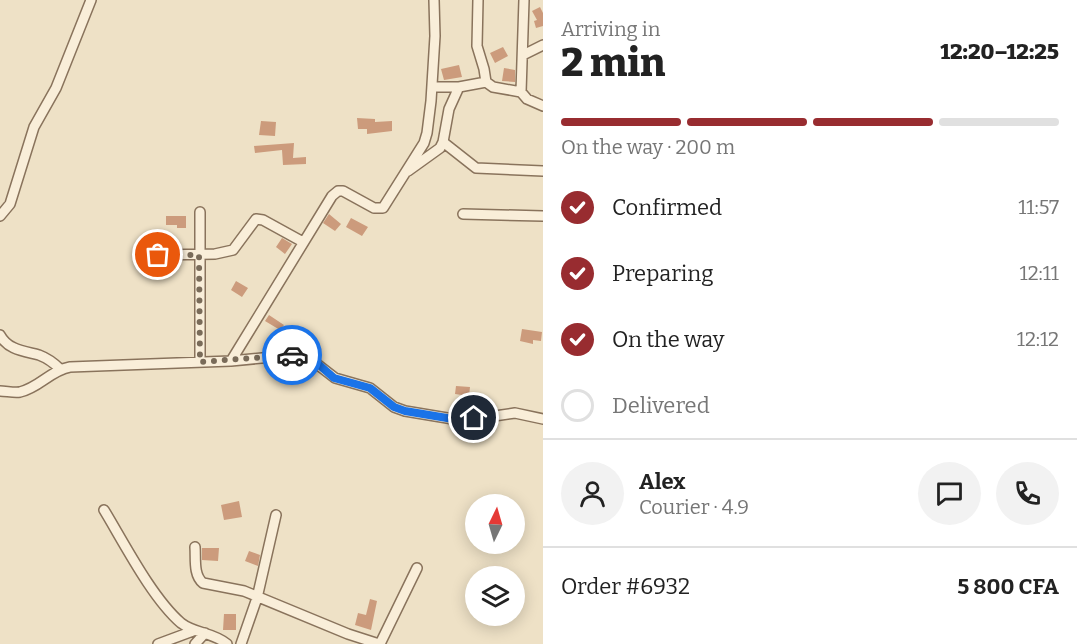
<!DOCTYPE html>
<html lang="en">
<head>
<meta charset="utf-8">
<style>
	:root { --surface:#fff; --page:#f2f2f2; --text:#222; --muted:#767676; --line:#e0e0e0; --accent:#982c30 }
	body { margin:0; font-family:Bitter,serif; background:var(--page); color:var(--text); height:100vh; display:flex; flex-direction:column; font-size:22px; white-space:nowrap }
	* { box-sizing:border-box; margin:0 }
	p { font-size:20px; color:var(--muted) }
	.icon { flex:none; width:33px; height:33px; fill:none; stroke:currentColor; stroke-width:2; stroke-linecap:round; stroke-linejoin:round }
	.map { position:relative; flex:1; overflow:hidden }
	.details { display:flex; flex-direction:column; background:var(--surface); width:534px }
	.details>* { flex:none }
	.needle { width:39px; rotate:5deg }
	.controls { position:absolute; left:465px; top:494px; display:grid; gap:12px }
	.controls a { display:grid; place-items:center; width:60px; height:60px; border-radius:50%; background:var(--surface); box-shadow:0 3px 15px #0003; font-size:30px }
	.pin { position:absolute; display:grid; place-items:center; width:51px; height:51px; color:#fff; margin:-26px; border:3px solid #fff; border-radius:50%; box-shadow:0 2px 6px #0007 }
	.courier { position:absolute; display:grid; place-items:center; width:60px; height:60px; margin:-30px; border:4px solid #1a73e8; border-radius:50%; background:#fff; color:#222; box-shadow:0 2px 8px #0007 }
	.head em { font-style:normal; font-weight:800 }
	.head div { display:flex; flex-direction:column-reverse }
	.head { display:flex; align-items:center; justify-content:space-between; height:102px; padding:0 18px }
	h1 { font-size:39px; font-weight:800; line-height:45px }
	.bar { display:grid; grid-template-columns:repeat(4,1fr); gap:9px 6px; align-content:center; height:72px; padding:0 18px }
	.bar i { height:8px; border-radius:4px; background:var(--line) }
	.bar .selected { background:var(--accent) }
	.bar p { grid-column:span 4 }
	.line { display:flex; align-items:center; gap:15px; padding:0 18px; border-top:2px solid var(--line) }
	.line div { flex:1 }
	.round { display:grid; place-items:center; flex:none; width:63px; height:63px; border-radius:32px; background:var(--page) }
	ol { padding:0 18px; list-style:none }
	li { display:flex; align-items:center; gap:18px; height:66px }
	li p { margin-inline-start:auto }
	li .icon { padding:6px; border-radius:50%; background:var(--accent); color:#fff; stroke-width:4 }
	li:last-child { color:var(--muted) }
	li i { width:33px; height:33px; border:3px solid var(--line); border-radius:50% }
	main { display:flex; flex:1; min-height:0 }
	.map>svg:first-child { display:block }
	.building { fill:#cc9b7c }
	.lines { fill:none; stroke-linecap:round; stroke-linejoin:round }
	.minor-casing { stroke:#89735c; stroke-width:12 }
	.minor { stroke:#f9eed9; stroke-width:9 }
	.done { stroke:#796b59; stroke-width:6; stroke-dasharray:0 10.8 }
	.route { stroke:#1a73e8; stroke-width:8 }
</style>
</head>
<body>
<main>
<div class="map">
<svg width="543" height="644" viewBox="0 0 543 644">
	<rect width="100%" height="100%" fill="#eee1c6"/>
	<path class="building" d="M540,7L543,13V26L536,28L534,21L537,20L532,11Z
		M503,47L508,56L495,63L490,53Z
		M459,65L462,77L444,80L441,69Z
		M504,68L515,70V82L502,81Z
		M357,118L375,119V122L392,121V131L367,134V129H358Z
		M261,121L276,122L275,136L259,135Z
		M294,143L293,158L306,157V164L283,165L282,150L255,153L254,146Z
		M329,214L341,224L335,231L323,223Z
		M166,216H186V228H177V225H166Z
		M351,218L368,227L362,236L346,227Z
		M282,238L292,244L285,254L276,247Z
		M236,281L248,288L242,297L231,290Z
		M269,315L284,325L280,330L265,321Z
		M522,329L542,332L541,341L533,340V344L520,341Z
		M456,386L470,387L469,396L455,394Z
		M239,501L242,517L224,520L221,505Z
		M202,548H219L218,561L202,560Z
		M249,551L260,555L258,566L245,561Z
		M370,599L377,601L371,630L355,625L358,613L366,615Z
		M224,614H236V630H223Z"/>
	<g class="lines">
		<g class="minor-casing">
			<path id="minor" d="M478,0L477,46L484,69L486,82L493,87L521,92L527,99L543,106
				M523,55L543,45
				M432,87H459
				M521,92L524,0
				M443,142L476,168L543,171
				M408,171L440,148L443,142L449,109L459,87L486,82
				M463,214L543,216
				M0,216L10,204L34,127L56,88L91,0
				M158,255L215,254L233,250L256,219L263,220L303,242
				M0,335C8,350 24,351 39,355C47,358 54,363 60,369
				M231,361L332,196L338,191H343L374,208H383L424,143L427,133L431,101L435,36L434,0
				M200,362V212
				M0,391C6,391 14,393 20,392C39,388 51,370 70,367L231,361L304,354L335,378L370,388L394,407L405,411L453,419H474L515,413L543,419
				M104,510C124,543 152,598 181,623C195,634 213,632 227,644
				M195,547C196,558 193,575 203,583L244,591L348,634L379,644
				M158,644L193,631
				M195,644L205,633
				M241,644L257,598L276,515
				M380,644L417,568"/>
		</g>
		<use href="#minor" class="minor"/>
	</g>
	<g class="lines">
		<path class="done" d="M158,255H199L200,362L292,355"/>
		<path class="route" d="M292,355L304,354L309,356L334,378L370,388L394,407L405,411L453,419L474,418"/>
	</g>
</svg>
<div class="controls">
<a><svg class="needle" viewBox="-14 -14 28 28"><path d="M0-13l5 13h-10z" fill="#e53935"/><path d="M0 13l5-13h-10z" fill="#767676"/></svg></a>
<a><svg class="icon" aria-label="layers" viewBox="0 0 24 24"><path d="M12 4l9 5-9 5-9-5zM3 14l9 5 9-5"/></svg></a>
</div>
<div class="pin" style="left:158px;top:255px;background:#ea580c"><svg class="icon" aria-label="bag" viewBox="0 0 24 24"><path d="M5 8h14l-1 12H6zM9 8a3 3 0 0 1 6 0"/></svg></div>
<div class="pin" style="left:474px;top:418px;background:#1f2937"><svg class="icon" aria-label="home" viewBox="0 0 24 24"><path d="M3 11l9-7 9 7M6 9v11h12V9"/></svg></div>
<div class="courier" style="left:292px;top:355px"><svg class="icon" aria-label="car" viewBox="0 0 24 24"><path d="M5 17H2v-5l4-1 3-4h7l3 4 3 1v5h-3M9 17h6M6 11h13"/><circle cx="7" cy="17" r="2"/><circle cx="17" cy="17" r="2"/></svg></div>
</div>
<section class="details">
<div class="head"><div><h1>2 min</h1><p>Arriving in</p></div><em>12:20–12:25</em></div>
<div class="bar"><i class="selected"></i><i class="selected"></i><i class="selected"></i><i></i><p>On the way · 200 m</p></div>
<ol>
<li><svg class="icon" aria-label="check" viewBox="0 0 24 24"><path d="M5 12l5 5 9-10"/></svg>Confirmed<p>11:57</p></li>
<li><svg class="icon" aria-label="check" viewBox="0 0 24 24"><path d="M5 12l5 5 9-10"/></svg>Preparing<p>12:11</p></li>
<li><svg class="icon" aria-label="check" viewBox="0 0 24 24"><path d="M5 12l5 5 9-10"/></svg>On the way<p>12:12</p></li>
<li><i></i>Delivered</li>
</ol>
<div class="line" style="height:108px"><a class="round"><svg class="icon" aria-label="person" viewBox="0 0 24 24"><circle cx="12" cy="8" r="4"/><path d="M4 21q1-7 8-7t8 7"/></svg></a><div><b>Alex</b><p>Courier · 4.9</p></div><a class="round"><svg class="icon" aria-label="chat" viewBox="0 0 24 24"><path d="M4 5h16v11H9l-5 4z"/></svg></a><a class="round"><svg class="icon" aria-label="phone" viewBox="0 0 24 24"><path d="M5 4h4l2 5-3 2q2 4 5 5l2-3 5 2v4C11 20 4 13 5 4z"/></svg></a></div>
<div class="line" style="height:78px"><div>Order #6932</div><b>5 800 CFA</b></div>
</section>
</main>
</body>
</html>
